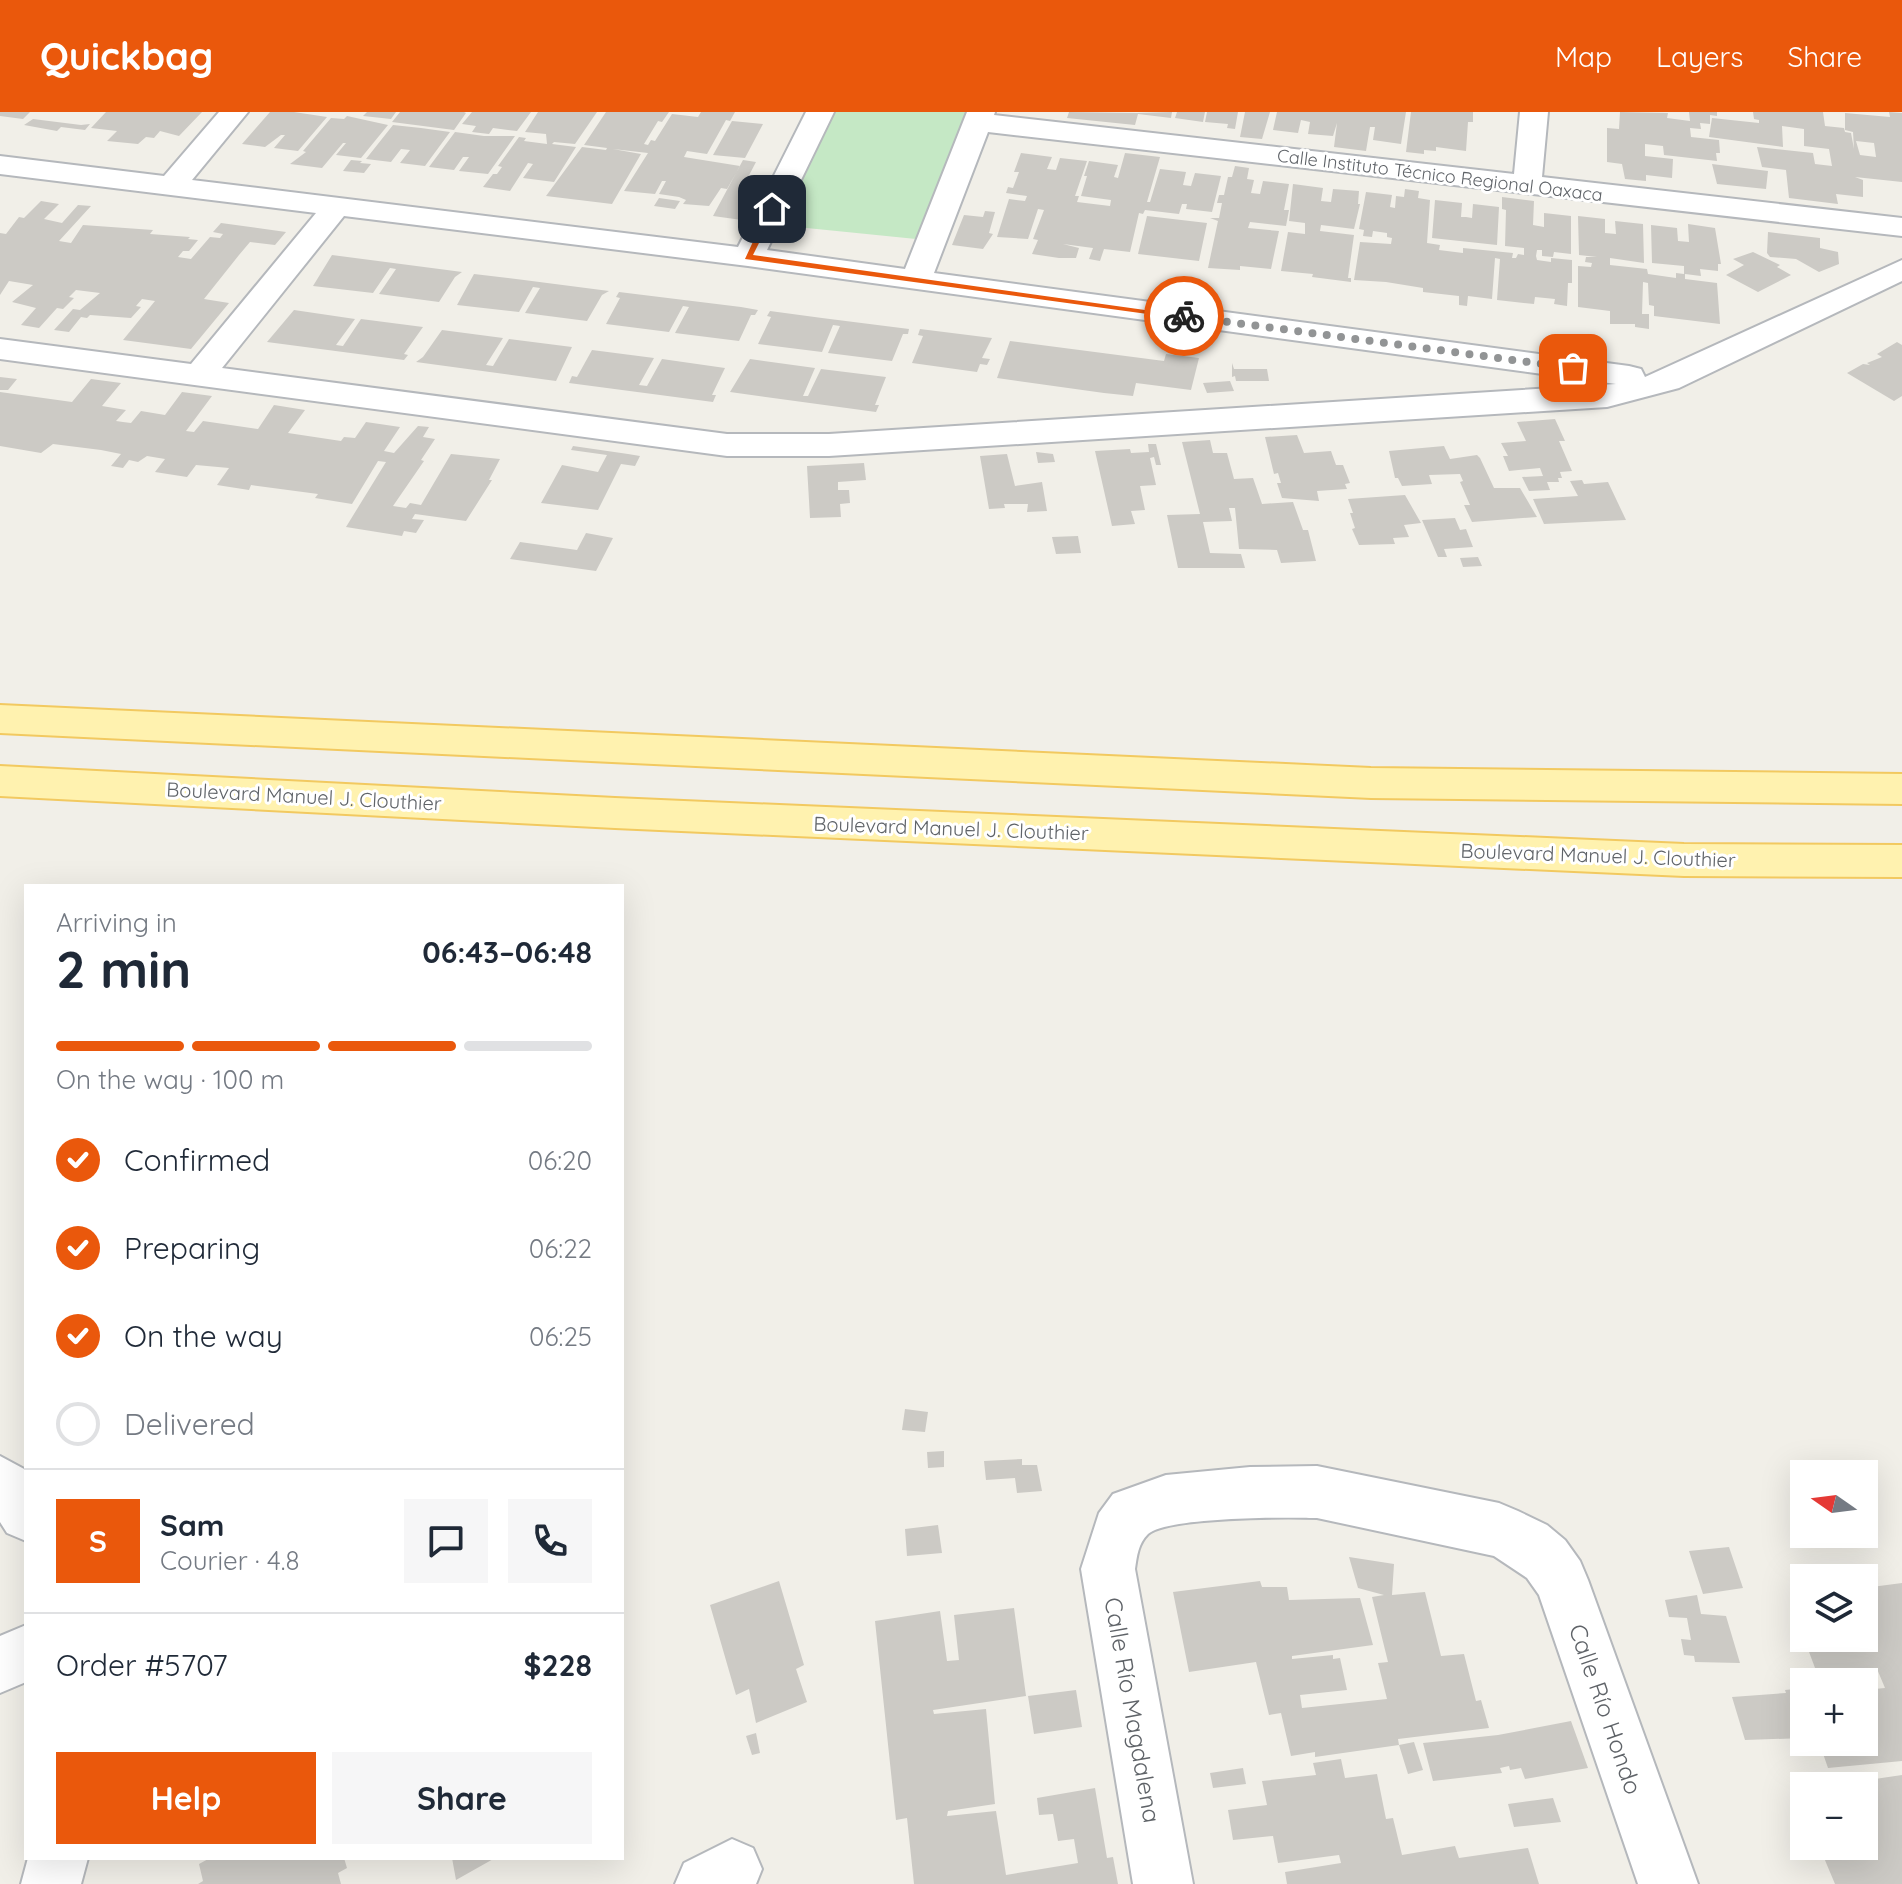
<!DOCTYPE html>
<html lang="en">
<head>
<meta charset="utf-8">
<style>
	:root { --surface:#fff; --page:#f6f6f7; --text:#1f2937; --muted:#747a83; --line:#e0e1e3; --accent:#ea580c }
	body { margin:0; font-family:Quicksand,sans-serif; background:var(--page); color:var(--text); height:100vh; display:flex; flex-direction:column; font-size:30px; white-space:nowrap }
	* { box-sizing:border-box; margin:0 }
	p { font-size:26px; color:var(--muted) }
	.icon { flex:none; width:44px; height:44px; fill:none; stroke:currentColor; stroke-width:2; stroke-linecap:round; stroke-linejoin:round }
	.map { position:relative; flex:1; overflow:hidden }
	.side { position:absolute; left:24px; top:772px; width:600px; height:976px; display:flex; flex-direction:column; background:var(--surface); border-radius:0px; box-shadow:0 8px 32px #0002 }
	.side>* { flex:none }
	.needle { width:52px; rotate:284deg }
	.controls { position:absolute; left:1790px; top:1348px; display:grid; gap:16px }
	.controls a { display:grid; place-items:center; width:88px; height:88px; border-radius:0px; background:var(--surface); box-shadow:0 8px 32px #0002; font-size:40px }
	.pin { position:absolute; display:grid; place-items:center; width:68px; height:68px; color:#fff; margin:-34px; border-radius:16px; box-shadow:0 4px 12px #0006 }
	.courier { position:absolute; display:grid; place-items:center; width:80px; height:80px; margin:-40px; border:6px solid #ea580c; border-radius:50%; background:#fff; color:#222; box-shadow:0 2px 10px #0007 }
	.head em { font-style:normal; font-weight:700 }
	.head div { display:flex; flex-direction:column-reverse }
	.head { display:flex; align-items:center; justify-content:space-between; height:136px; padding:0 32px }
	h1 { font-size:52px; font-weight:700; line-height:60px }
	.bar { display:grid; grid-template-columns:repeat(4,1fr); gap:12px 8px; align-content:center; height:96px; padding:0 32px }
	.bar i { height:10px; border-radius:6px; background:var(--line) }
	.bar .active { background:var(--accent) }
	.bar p { grid-column:span 4 }
	.line { display:flex; align-items:center; gap:20px; padding:0 32px; border-top:2px solid var(--line) }
	.line div { flex:1 }
	.round { display:grid; place-items:center; flex:none; width:84px; height:84px; border-radius:0px; background:var(--page) }
	ol { padding:0 32px; list-style:none }
	li { display:flex; align-items:center; gap:24px; height:88px }
	li p { margin-inline-start:auto }
	li .icon { padding:8px; border-radius:50%; background:var(--accent); color:#fff; stroke-width:4 }
	li:last-child { color:var(--muted) }
	li i { width:44px; height:44px; border:4px solid var(--line); border-radius:50% }
	.button { display:flex; gap:16px; margin-top:auto; padding:16px 32px }
	.button a { flex:1; height:92px; border-radius:0px; background:var(--accent); color:#fff; font-size:32px; font-weight:700; line-height:92px; text-align:center }
	.button a+a { background:var(--page); color:var(--text) }
	header { display:flex; align-items:center; gap:48px; box-sizing:border-box; height:112px; padding:0 40px; background:var(--accent); color:#fff }
	header strong { font-size:38px }
	nav { display:flex; gap:44px; margin-inline-start:auto; font-size:28px }
	.map>svg:first-child { display:block }
	.green { fill:#c5e8c5 }
	.building { fill:#cccac5; fill-rule:evenodd }
	.lines { fill:none; stroke-linecap:round; stroke-linejoin:round }
	.minor-casing { stroke:#b5b8bc; stroke-width:4 }
	.major-casing { stroke:#f2c960; stroke-width:4 }
	.minor { fill:#fff; fill-rule:evenodd }
	.major { fill:#fff2af; fill-rule:evenodd }
	.route { fill:#ea580c }
	.done { stroke:#929495; stroke-width:8; stroke-dasharray:0 14.4 }
	.labels { text-anchor:middle; dominant-baseline:central; stroke-width:6; stroke-linejoin:round; paint-order:stroke }
	.far-street-label { font-size:18px; fill:#5f6368; stroke:#fff }
	.street-label { font-size:20px; fill:#5f6368; stroke:#fff }
	.near-street-label { font-size:24px; fill:#5f6368; stroke:#fff }
</style>
</head>
<body>
<header>
<strong>Quickbag</strong>
<nav><a>Map</a><a>Layers</a><a>Share</a></nav>
</header>
<div class="map">
<svg width="1902" height="1772" viewBox="0 0 1902 1772">
	<rect width="100%" height="100%" fill="#f1efe8"/>
	<path class="green" d="M824,0H978L926,128L767,112Z"/>
	<path class="building" d="M0,0H30L23,7L0,4Z
		M106,0H202L179,24L160,19L154,26L146,25L138,32L107,29L117,19L91,16Z
		M270,0H294L327,5L298,39L274,36L285,23H281L265,35L242,32Z
		M367,0H396L391,7L363,4Z
		M400,0H464L466,1L454,18L392,10Z
		M472,0H531L517,19L493,16L489,22L472,20L476,14L462,12Z
		M538,0H597L575,32L554,30L552,32L576,35L554,70L523,66L533,52L528,51L510,79L483,75L493,62H497L502,55L498,54L519,25L526,26L524,29L547,32L546,22L525,20Z
		M606,0H669L662,10L658,9L644,32L648,33L651,28L655,29L672,2L698,5L701,0H735L730,9L726,8L707,42L687,39L684,45L740,54L727,77L721,76L709,94L683,92L686,88L679,85L659,82L666,69H662L655,82L624,79L648,41L613,37L641,42L612,92L546,84L582,35L606,38L607,36L584,33Z
		M1069,0L1137,1L1172,0L1171,6L1138,2L1135,13L1067,6Z
		M1177,0H1205L1203,10L1175,6Z
		M1207,0H1238L1235,17L1227,16L1228,12L1205,10Z
		M1245,0H1270L1262,27L1240,25Z
		M1277,0H1406L1401,32L1373,28L1375,15H1370L1366,39L1334,35L1337,11L1333,24L1308,22L1310,10L1301,8L1298,21L1273,18Z
		M1411,0H1473V10H1468L1466,39L1436,35V39L1424,38V42L1406,40Z
		M1620,0L1668,1L1667,6L1690,9L1689,0H1717V4L1710,3V12L1700,11L1701,17L1690,16L1691,25L1719,28L1720,41H1716L1717,49L1664,43L1663,34L1645,32V44L1673,47L1672,66L1646,63V69L1625,67L1622,52L1607,50V16L1619,17Z
		M1753,0H1823L1825,14L1844,16L1845,20L1851,21L1854,37L1853,20L1845,18V1L1890,5L1889,0L1902,1V70L1855,65L1863,68V85L1836,82L1838,92L1789,86L1786,58L1762,55L1757,35L1813,41L1815,52L1832,54L1829,37L1804,34V17L1782,14L1783,35L1709,25L1712,6L1759,11V8L1754,7ZM1856,29L1874,31L1876,45L1860,43Z
		M347,4L388,13L361,46L336,43L346,31H343L322,56L290,52L306,40L303,39L331,6L344,7Z
		M33,7L81,13L90,12L85,18L61,15L57,19L24,13Z
		M732,9L763,12L745,46L713,43Z
		M393,13L421,16L450,20L425,54L400,51L410,38L401,37L391,50L366,47Z
		M455,20L484,24H515L488,62L459,59L469,45H463L454,58L429,55Z
		M1021,41L1052,45L1047,57L1056,58L1060,46L1087,49L1075,84H1079L1077,90L1110,94L1111,88L1081,84L1087,64H1084L1089,49L1118,53L1114,65L1118,66L1125,41L1160,45L1147,90H1150L1160,57L1186,60L1183,73L1191,74L1195,61L1221,64L1212,100L1186,97L1187,92H1182L1179,102L1145,98L1143,102L1139,101L1130,140L1104,137L1100,149L1089,147L1093,136L1063,132L1079,136L1076,146H1059L1032,142L1038,128L1033,127L1044,98L1038,97L1028,127L997,125L1009,87L1025,89L1027,84L1006,81L1008,75L1013,76L1019,60H1014Z
		M351,48L362,49L360,51L371,52L364,61L343,59Z
		M743,48L756,50L745,71L756,72L760,66L771,68L749,109L713,104Z
		M1712,52L1768,59L1766,77L1717,72Z
		M1235,54L1249,56L1247,67L1254,68L1251,81L1260,82L1263,69L1289,72L1284,98H1289L1286,114L1250,110L1248,116L1279,119L1271,157L1240,154V158L1208,156L1218,109L1210,106H1219L1222,91H1217L1219,83H1224L1228,65H1232Z
		M1293,72L1323,76L1321,89L1331,90L1333,77L1359,79L1358,92H1360L1354,117L1321,113L1320,119L1354,123L1348,166H1351V170L1312,165L1313,162L1281,159L1288,120L1305,122V111L1289,109Z
		M1405,77L1419,79L1418,86L1430,88L1427,131L1440,133L1439,138L1463,141V136L1513,141L1512,146H1516L1518,142L1524,143V136L1505,134L1506,98L1502,97V85L1534,89L1533,113L1544,115V101L1571,104V142L1554,140L1553,145L1542,144V138H1537L1536,144L1537,148L1551,150V146L1572,148V171H1568L1567,194L1554,192L1555,187L1535,185L1534,192L1497,188L1500,147L1495,146L1492,187L1468,184L1467,194L1459,193V184L1423,180V176L1386,170L1354,168L1360,130L1391,132L1392,126L1387,125V121L1373,119L1372,125L1363,124L1364,118L1359,117L1366,80L1392,83L1390,95L1395,96L1396,84L1404,85Z
		M659,86L680,89L675,97L654,94Z
		M1435,88L1462,91L1461,105H1466L1472,106L1473,92L1499,95L1497,133L1432,126Z
		M41,89L59,92L44,107L62,111L78,93L91,94L59,129L71,131L83,113L153,118L150,122L190,125L188,127L198,128L189,139H183L178,145L191,147L210,125L220,126L223,122L213,120L221,111L286,120L275,133L250,130L239,143L204,187L229,191L191,237L123,228L155,189L142,187L136,194L141,195L131,206L90,203L87,206L81,205L69,220L54,218L73,197L80,198L100,181L76,178L69,185L74,186L63,197L57,196L39,216L21,213L36,196L12,190L33,173L9,169L0,183V121L6,122L19,105L24,106Z
		M985,99L995,100L989,121L993,122L983,137L952,133L964,103L983,105Z
		M1147,104L1207,111L1199,149L1138,142Z
		M1578,104L1605,107V121L1616,122L1615,109L1643,112L1644,151L1610,146V153L1647,157L1648,162L1676,166V161L1684,162V154L1652,151L1651,113L1677,116L1678,129L1689,130L1688,112L1715,116L1721,152H1718V159L1700,157L1701,164L1685,162V167L1717,171L1720,212L1654,204V194L1649,193L1648,171L1643,170L1642,202H1649V217L1635,215V212H1610V199L1578,195V154L1591,155L1592,151L1585,150L1586,145H1597L1579,143Z
		M1768,120L1820,126V136L1838,140L1839,152L1819,160L1796,147L1770,145L1767,141Z
		M1753,140L1780,153L1777,155L1791,163L1758,180L1726,163L1744,153L1733,147Z
		M332,143L447,158L462,160L455,165L439,190L379,182L396,157L390,156L373,181L313,174Z
		M474,162L524,168L609,179L602,183L587,209L525,201L540,176L533,175L519,200L457,193Z
		M619,180L741,195L758,198L755,203H751L739,229L675,221L689,195L683,194L669,220L606,212L620,186L616,185Z
		M294,198L355,207L336,233L343,234L361,207L423,215L404,242L408,243L404,248L267,230Z
		M770,199L822,206L909,217L908,222H903L892,249L828,241L840,214L833,213L822,240L758,232L771,205L767,204Z
		M920,217L992,226L982,246L990,247L987,253L980,252L977,260L912,251L923,224L918,223Z
		M442,218L503,226L486,253L493,254L509,227L572,235L556,269L416,250L423,245Z
		M1010,229L1164,249L1166,242L1199,246L1191,278L1136,271L1133,284L1104,281L997,266Z
		M1897,230L1902,233V284L1894,289L1847,261L1863,252L1870,253L1867,251L1882,245L1877,242Z
		M592,238L654,246L639,273L647,274L662,247L725,256L712,283H716L713,290L569,271L572,264L577,265Z
		M750,247L815,256L803,284H808L821,257L886,265L875,293H879L876,300L730,280Z
		M1232,251L1234,257H1267L1269,269H1236L1235,264L1232,265Z
		M0,265L17,267L8,278H0Z
		M91,267L121,271L102,294L126,298L116,309L123,310L131,311L141,299L165,303L182,280L212,284L186,319L194,320L203,309L258,317L274,293L305,298L288,321L341,329L344,325L355,326L366,310L400,315L384,339L394,341L418,314L429,315L423,325L435,327L421,348L424,349L393,394L406,396L410,391L421,393L451,342L500,347L489,368H492L466,409L415,402L412,407L424,408L416,421L404,419L402,424L346,415L386,350L378,349L352,392L315,386L318,382L251,373L249,378L217,373L229,356L196,353L187,365L155,360L165,347L147,344L138,350L129,348L123,356L111,354L121,342L101,338L53,332L41,341L0,334V280L72,290Z
		M1230,269L1234,279L1207,281L1203,271Z
		M1555,307L1565,329H1559L1572,359L1560,360L1562,366H1558L1559,370H1547L1550,378L1529,379L1522,365L1543,364L1540,356L1509,359L1503,344H1508L1501,331L1526,329L1517,310Z
		M1297,323L1304,341L1331,339L1336,353H1343L1350,371L1345,372L1347,377L1317,379L1319,389L1282,386L1277,371H1281L1278,361L1274,362L1265,325Z
		M1210,328L1213,341H1227L1234,367L1253,366L1262,392L1293,390L1303,418H1308L1316,449L1281,451L1277,438L1239,437L1235,396H1229L1232,409L1203,410L1210,441L1241,442L1245,456H1178L1167,403L1200,402L1182,330Z
		M1148,332H1156L1161,353H1156L1154,345L1150,346L1156,373L1140,374L1145,398L1131,399L1135,412L1112,414L1095,339L1130,337L1131,341L1149,340Z
		M573,334L628,342L640,344L635,354L621,352L598,398L541,391L562,353L598,360L607,343L571,338Z
		M1444,334L1450,347L1477,343L1480,346L1494,376H1520L1537,405L1472,410L1464,393H1470L1460,370L1463,369L1460,362L1429,363L1432,372L1402,374L1398,366H1395L1389,339Z
		M1036,340L1053,342L1055,350L1038,351Z
		M1007,342L1015,374L1042,370L1047,399L1027,400L1028,392H1004L1005,396L989,397L980,344Z
		M864,351L866,368L838,370V378H849L850,391L840,392L841,405L810,406L807,354Z
		M1582,368L1584,372L1608,370L1626,408L1544,412L1533,387L1578,384L1570,369Z
		M1405,383L1421,411L1404,413L1409,425L1393,426L1395,432L1359,433L1352,417L1355,416L1350,401H1353L1348,387Z
		M1455,406L1460,418L1466,417L1473,435L1444,437L1447,445H1438L1422,408Z
		M586,421L613,426L596,459L510,447L520,430L577,438Z
		M1078,424L1081,441L1056,442L1052,425Z
		M1478,445L1482,454L1463,455L1460,446Z
		M905,1297L928,1300L925,1320L902,1318Z
		M944,1339V1355L928,1356L927,1340Z
		M1022,1347V1353H1037L1042,1379L1017,1381L1015,1366L986,1368L984,1349Z
		M938,1413L942,1441L907,1444L905,1417Z
		M1729,1435L1743,1476L1703,1482L1689,1439Z
		M1349,1445L1394,1452L1392,1483L1425,1480L1441,1544L1464,1542L1476,1589L1481,1588L1489,1616L1398,1627L1399,1633L1315,1645V1640L1291,1644L1281,1601L1269,1603L1256,1550L1189,1560L1173,1480L1260,1469L1262,1475H1287L1289,1488L1360,1486L1373,1533L1292,1544V1547L1333,1543V1547L1340,1546L1347,1578L1300,1583L1302,1596L1387,1587L1378,1551L1388,1550L1372,1485L1384,1483L1358,1476Z
		M779,1469L804,1553L796,1557L807,1590L756,1611L749,1577L736,1583L710,1493Z
		M1902,1471V1649L1828,1656L1819,1630H1864V1578L1885,1576L1877,1557L1818,1564L1796,1505L1804,1504V1526H1864V1476Z
		M1697,1483L1701,1502L1726,1504L1740,1551L1695,1550L1694,1544L1684,1543L1681,1527L1691,1528L1687,1506L1669,1505L1665,1488Z
		M1014,1496L1026,1584L933,1598L934,1602L986,1597L995,1692L948,1699L947,1704L996,1699L1006,1763L1078,1751L1074,1727L1058,1729L1053,1702L1039,1703L1037,1686L1095,1676L1107,1746L1113,1745L1118,1772H914L907,1706L896,1708L875,1509L940,1499L947,1549L959,1548L954,1503Z
		M1804,1576V1626L1745,1628L1732,1585L1786,1581L1785,1578Z
		M1076,1578L1082,1615L1034,1622L1028,1584Z
		M1571,1609L1588,1656L1525,1667L1521,1656L1510,1658L1509,1654L1500,1656L1502,1661L1433,1669L1423,1631L1498,1623Z
		M756,1621L760,1641L752,1643L746,1624Z
		M1414,1630L1423,1658L1408,1662L1399,1633Z
		M1341,1647L1345,1666L1377,1662L1386,1707L1393,1706L1402,1743L1455,1734L1459,1746L1528,1736L1539,1772H1287L1285,1760L1341,1751L1339,1743L1278,1751L1273,1724L1233,1728L1228,1698L1267,1693L1262,1669L1316,1663L1313,1651Z
		M1243,1656L1246,1672L1213,1676L1210,1661Z
		M1902,1663V1772H1835L1819,1734H1864V1674L1841,1672Z
		M1553,1686L1561,1710L1514,1715L1508,1692Z
		M210,1746H344L347,1756L338,1761L341,1772H198L203,1769L199,1752Z
		M452,1746H495L456,1768Z"/>
	<g class="lines">
		<g class="minor-casing">
			<path id="minor" d="M219,0H248L192,68L738,135L806,0H834L767,138L905,157L967,0H995L994,3L1514,62L1520,0H1548L1542,65L1902,106V124L988,20L934,161L1629,254L1641,257L1645,265L1902,148V169L1679,276L1607,295L829,344H727L0,247V227L191,252L316,101L0,62V44L164,64ZM344,104L748,154L1616,272L829,322H727L222,256Z
				M0,1344L26,1358V1429L7,1421L0,1410Z
				M1317,1354L1499,1391L1518,1399L1547,1413L1565,1428L1580,1449L1588,1468L1698,1772H1638L1539,1483L1527,1466L1494,1444L1317,1406C1288,1405 1167,1405 1148,1422C1138,1432 1137,1444 1135,1457L1193,1772H1133L1081,1457L1099,1401L1113,1382L1166,1363L1250,1355Z
				M26,1513V1570L0,1581V1524Z
				M732,1727L753,1736L762,1757L756,1772H675L684,1751Z
				M28,1746H88L81,1772H21Z"/>
		</g>
		<g class="major-casing">
			<path id="major" d="M0,593L1371,656L1902,662V692L1371,686L0,621Z
				M0,654L615,686L1684,732L1902,733V765L1684,764L615,716L0,684Z"/>
		</g>
		<use href="#minor" class="minor"/>
		<use href="#major" class="major"/>
	</g>
	<path class="route" d="M769,95L776,97L753,143L1188,204L1184,207L745,147Z"/>
	<g class="lines">
		<path class="done" d="M1184,204L1573,256"/>
	</g>
	<g class="labels">
		<g class="far-street-label">
			<text transform="translate(1440 63) rotate(7)">Calle Instituto Técnico Regional Oaxaca</text>
		</g>
		<g class="street-label">
			<text transform="translate(304 684) rotate(3)">Boulevard Manuel J. Clouthier</text>
			<text transform="translate(951 716) rotate(2)">Boulevard Manuel J. Clouthier</text>
			<text transform="translate(1598 743) rotate(2)">Boulevard Manuel J. Clouthier</text>
		</g>
		<g class="near-street-label">
			<text transform="translate(1606 1597) rotate(71)">Calle Río Hondo</text>
			<text transform="translate(1133 1598) rotate(80)">Calle Río Magdalena</text>
		</g>
	</g>
</svg>
<div class="controls">
<a><svg class="needle" viewBox="-14 -14 28 28"><path d="M0-13l5 13h-10z" fill="#e53935"/><path d="M0 13l5-13h-10z" fill="#747a83"/></svg></a>
<a><svg class="icon" aria-label="layers" viewBox="0 0 24 24"><path d="M12 4l9 5-9 5-9-5zM3 14l9 5 9-5"/></svg></a>
<a>+</a>
<a>−</a>
</div>
<div class="pin" style="left:1573px;top:256px;background:#ea580c"><svg class="icon" aria-label="bag" viewBox="0 0 24 24"><path d="M5 8h14l-1 12H6zM9 8a3 3 0 0 1 6 0"/></svg></div>
<div class="pin" style="left:772px;top:97px;background:#1f2937"><svg class="icon" aria-label="home" viewBox="0 0 24 24"><path d="M3 11l9-7 9 7M6 9v11h12V9"/></svg></div>
<div class="courier" style="left:1184px;top:204px"><svg class="icon" aria-label="bike" viewBox="0 0 24 24"><circle cx="6" cy="16" r="4"/><circle cx="18" cy="16" r="4"/><path d="M6 16l4-8h5l3 8M10 8l3 8H6M13 5h3"/></svg></div>
<section class="side">
<div class="head"><div><h1>2 min</h1><p>Arriving in</p></div><em>06:43–06:48</em></div>
<div class="bar"><i class="active"></i><i class="active"></i><i class="active"></i><i></i><p>On the way · 100 m</p></div>
<ol>
<li><svg class="icon" aria-label="check" viewBox="0 0 24 24"><path d="M5 12l5 5 9-10"/></svg>Confirmed<p>06:20</p></li>
<li><svg class="icon" aria-label="check" viewBox="0 0 24 24"><path d="M5 12l5 5 9-10"/></svg>Preparing<p>06:22</p></li>
<li><svg class="icon" aria-label="check" viewBox="0 0 24 24"><path d="M5 12l5 5 9-10"/></svg>On the way<p>06:25</p></li>
<li><i></i>Delivered</li>
</ol>
<div class="line" style="height:144px"><b class="round" style="background:var(--accent);color:#fff">S</b><div><b>Sam</b><p>Courier · 4.8</p></div><a class="round"><svg class="icon" aria-label="chat" viewBox="0 0 24 24"><path d="M4 5h16v11H9l-5 4z"/></svg></a><a class="round"><svg class="icon" aria-label="phone" viewBox="0 0 24 24"><path d="M5 4h4l2 5-3 2q2 4 5 5l2-3 5 2v4C11 20 4 13 5 4z"/></svg></a></div>
<div class="line" style="height:104px"><div>Order #5707</div><b>$228</b></div>
<div class="button"><a>Help</a><a>Share</a></div>
</section>
</div>
</body>
</html>
